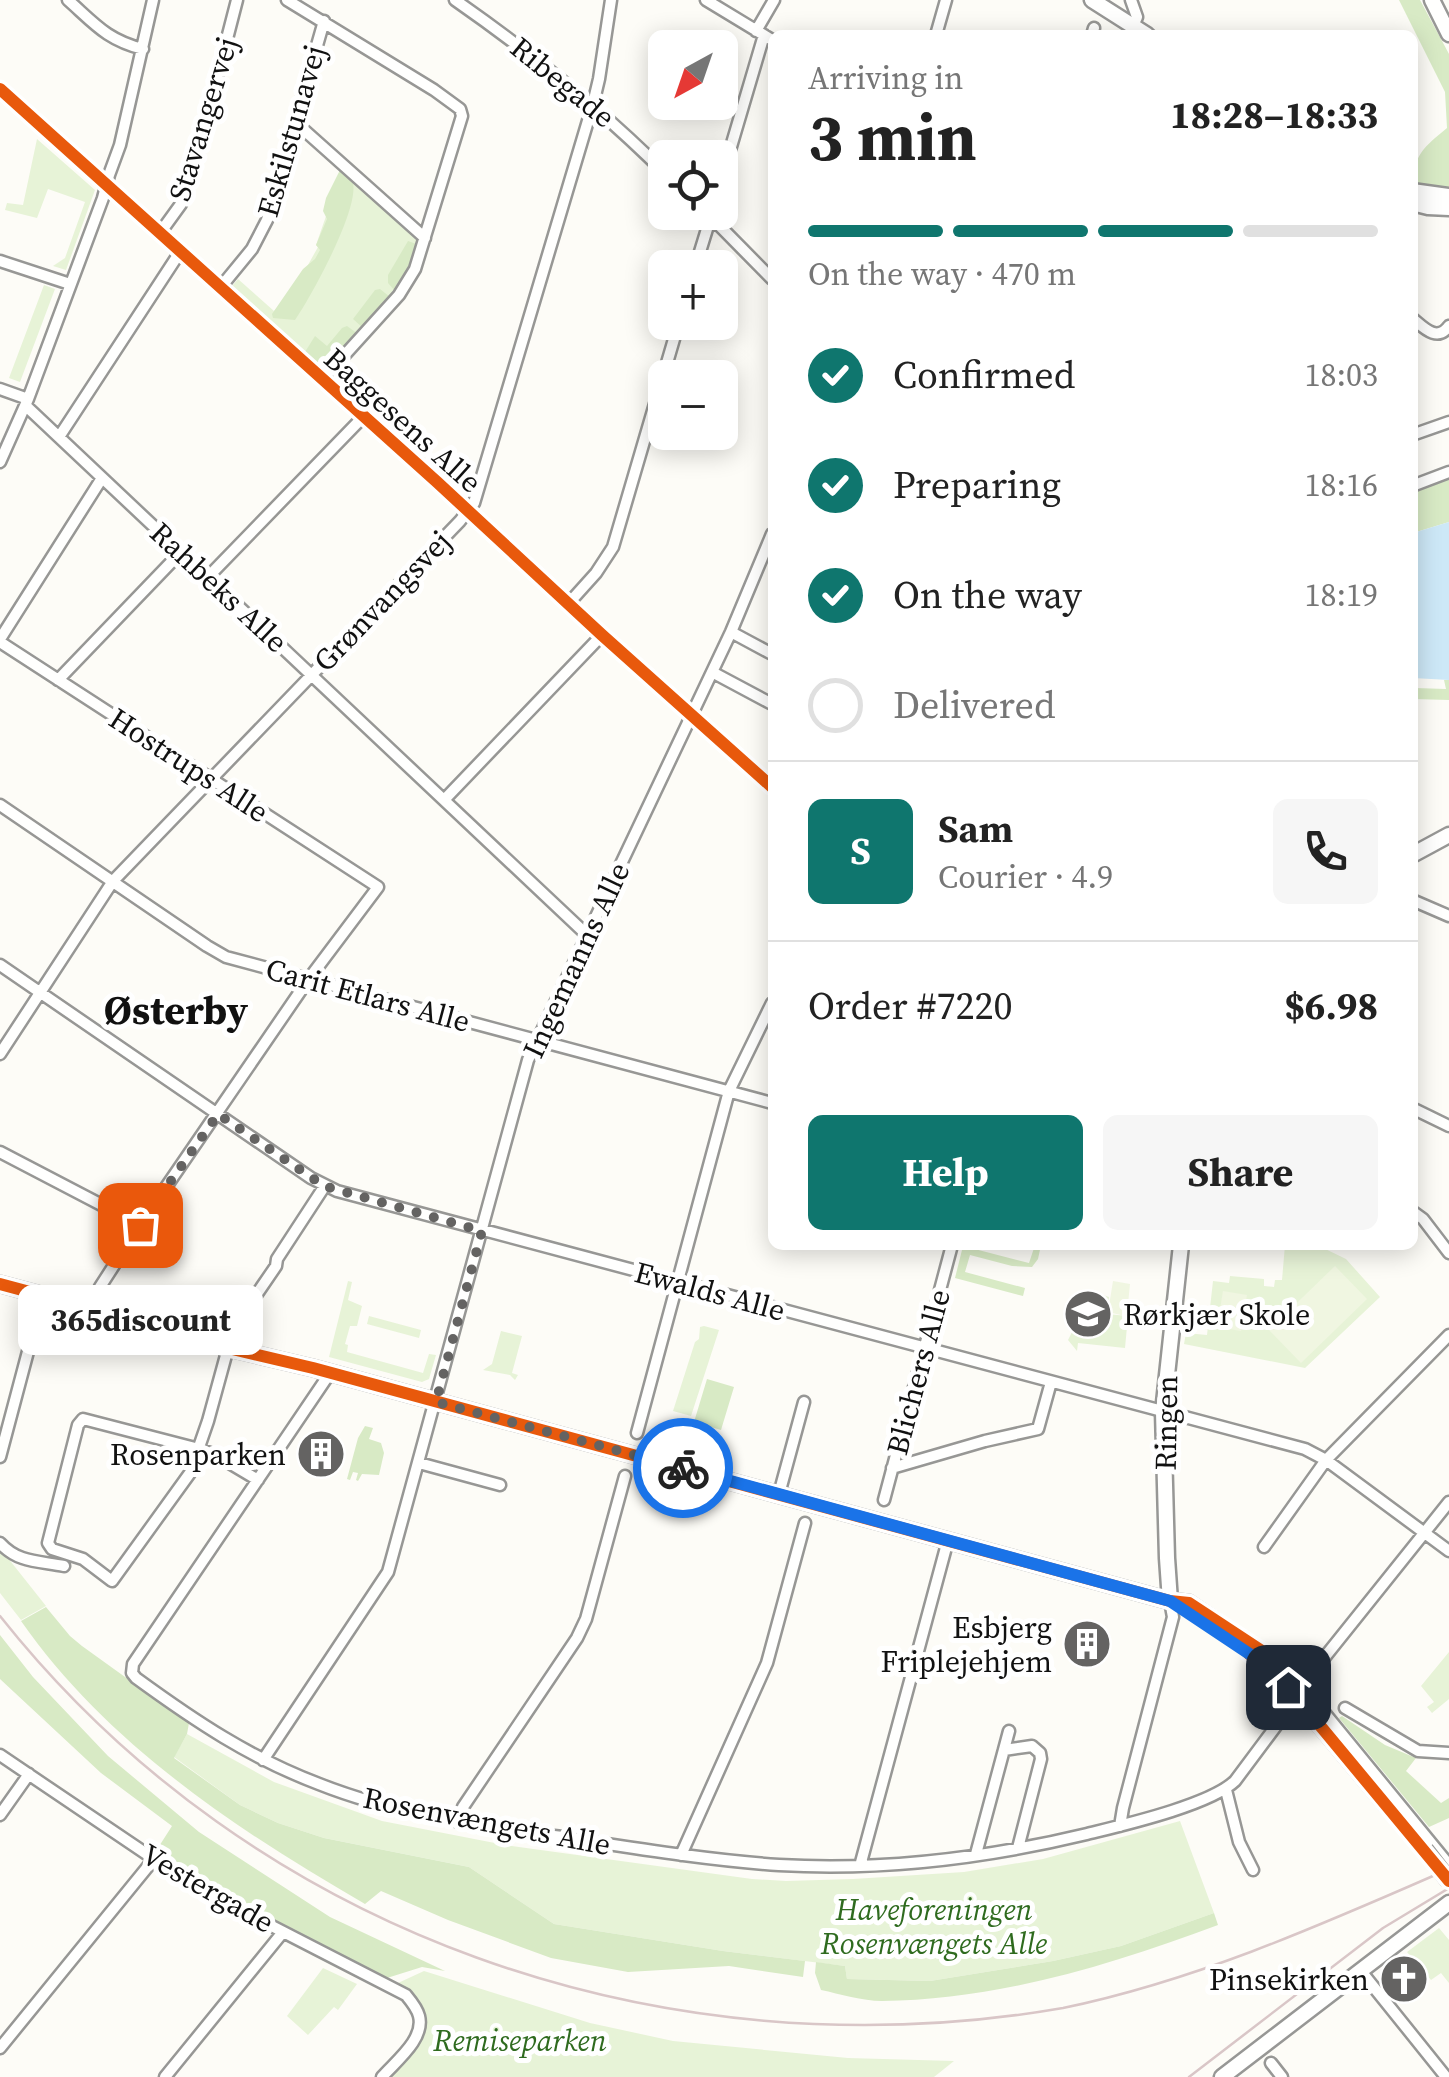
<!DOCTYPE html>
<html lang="en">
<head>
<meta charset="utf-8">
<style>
	:root { --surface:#fff; --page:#f6f6f6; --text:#222; --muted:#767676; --line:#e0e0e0; --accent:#0f766e }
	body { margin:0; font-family:"Source Serif 4",serif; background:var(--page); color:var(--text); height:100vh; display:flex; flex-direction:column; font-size:38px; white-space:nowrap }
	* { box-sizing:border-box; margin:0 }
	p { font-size:32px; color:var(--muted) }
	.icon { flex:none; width:55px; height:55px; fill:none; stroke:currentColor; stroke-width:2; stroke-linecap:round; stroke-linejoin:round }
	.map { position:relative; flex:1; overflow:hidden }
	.side { position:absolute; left:768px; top:30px; width:650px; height:1220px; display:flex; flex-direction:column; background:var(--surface); border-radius:15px; box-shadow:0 5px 25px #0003 }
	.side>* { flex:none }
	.needle { width:65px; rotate:220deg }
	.controls { position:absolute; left:648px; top:30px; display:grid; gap:20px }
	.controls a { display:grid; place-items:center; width:90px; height:90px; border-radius:15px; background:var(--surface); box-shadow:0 5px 25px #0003; font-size:50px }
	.pin { position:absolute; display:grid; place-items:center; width:85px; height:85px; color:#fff; margin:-42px; border-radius:20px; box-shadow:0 5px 15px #0006 }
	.courier { position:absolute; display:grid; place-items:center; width:100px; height:100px; margin:-50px; border:8px solid #1a73e8; border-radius:50%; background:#fff; color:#222; box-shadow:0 2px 12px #0007 }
	.bubble { position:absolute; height:70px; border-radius:15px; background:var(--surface); box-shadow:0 5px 25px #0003; font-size:32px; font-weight:700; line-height:70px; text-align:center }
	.summary em { font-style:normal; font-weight:700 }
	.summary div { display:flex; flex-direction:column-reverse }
	.summary { display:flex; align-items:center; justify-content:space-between; height:170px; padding:0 40px }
	h1 { font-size:65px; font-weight:700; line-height:75px }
	.bar { display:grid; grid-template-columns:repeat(4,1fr); gap:15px 10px; align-content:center; height:120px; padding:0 40px }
	.bar i { height:12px; border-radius:8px; background:var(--line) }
	.bar .selected { background:var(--accent) }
	.bar p { grid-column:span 4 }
	.line { display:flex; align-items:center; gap:25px; padding:0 40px; border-top:2px solid var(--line) }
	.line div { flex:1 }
	.round { display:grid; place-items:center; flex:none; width:105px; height:105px; border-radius:15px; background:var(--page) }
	ol { padding:0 40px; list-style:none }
	li { display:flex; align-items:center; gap:30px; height:110px }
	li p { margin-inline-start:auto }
	li .icon { padding:10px; border-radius:50%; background:var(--accent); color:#fff; stroke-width:4 }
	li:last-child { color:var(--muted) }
	li i { width:55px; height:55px; border:5px solid var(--line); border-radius:50% }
	.action { display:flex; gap:20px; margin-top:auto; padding:20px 40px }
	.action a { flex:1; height:115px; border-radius:15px; background:var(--accent); color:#fff; font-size:40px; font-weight:700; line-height:115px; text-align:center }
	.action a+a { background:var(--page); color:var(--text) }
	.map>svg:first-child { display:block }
	.green { fill:#e7f3d7 }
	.forest { fill:#d8eac5 }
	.pitch { fill:#f0f6e1 }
	.water { fill:#cde8f7 }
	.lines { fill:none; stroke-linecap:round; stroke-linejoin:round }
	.minor-casing { stroke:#979795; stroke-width:15 }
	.tertiary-casing { stroke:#979795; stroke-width:19 }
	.minor { stroke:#fffffe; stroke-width:10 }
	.tertiary { stroke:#fffffe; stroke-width:14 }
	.rail { stroke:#d9c6c7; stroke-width:2.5 }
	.tertiary-bridge-casing { stroke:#979795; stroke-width:19; stroke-linecap:butt }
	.tertiary-bridge { stroke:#fffffe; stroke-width:14 }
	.cycleway-casing { stroke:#fff; stroke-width:19 }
	.cycleway { stroke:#e8590c; stroke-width:12 }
	.done { stroke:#646362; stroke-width:10; stroke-dasharray:0 18 }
	.route { stroke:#1a73e8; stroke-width:12 }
	.labels { text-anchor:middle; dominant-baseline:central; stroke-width:10; stroke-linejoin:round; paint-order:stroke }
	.street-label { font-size:30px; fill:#111; stroke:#fff }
	.poi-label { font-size:30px; fill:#111; stroke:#fff; text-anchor:end }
	.park-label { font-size:30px; font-style:italic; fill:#2f6b1f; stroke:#fff }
	.district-label { font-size:40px; font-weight:bold; fill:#111; stroke:#fff }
</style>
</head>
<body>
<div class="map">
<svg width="1449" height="2077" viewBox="0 0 1449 2077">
	<rect width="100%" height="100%" fill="#fdfcf7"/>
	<path class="green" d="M37,139L95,190L66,270L53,266L65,258L85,202L48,189L37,218L5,210L7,203L23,205Z
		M342,170L420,239C403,292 361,329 325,370L232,286L238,279L274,311L294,290L318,247L316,245Z
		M44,285L55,289L20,382L9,378Z
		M1285,1245H1317L1346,1259L1380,1297L1305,1368L1184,1344L1186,1333L1207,1335L1213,1281L1229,1283L1230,1276L1264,1279V1286L1274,1287L1275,1280H1282Z
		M348,1281L352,1282L348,1300L362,1306L357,1326H350L345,1344L348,1345L347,1352L423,1373L429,1354L436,1355L429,1379L422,1382L329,1357Z
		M1097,1293L1109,1297L1107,1314L1128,1316L1125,1348L1078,1343L1077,1351L1068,1340L1074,1328L1081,1327L1080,1318Z
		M369,1316L421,1330L419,1338L367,1324Z
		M704,1326L719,1330L691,1416L673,1411L695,1342L699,1339L700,1327Z
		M501,1331L522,1336L512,1373L518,1375L515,1380L510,1375L483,1370L492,1364Z
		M0,1548L46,1606L21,1620L0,1593Z
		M1449,1652V1699L1432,1713L1427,1707L1434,1702L1421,1686Z
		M187,1734L274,1782L382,1821L505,1845L752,1879L786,1881L853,1879L964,1872L1043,1859L1180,1821L1214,1913L1121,1946L1053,1961L930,1981L847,1979L845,1966L723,1951L554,1924L469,1867L324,1838L278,1823L240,1805L174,1757Z
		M1439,1928L1449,1940V1983L1441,1973L1431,1980L1407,1952Z
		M323,1968L357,1984L338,2010L334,2007L308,2035L287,2016Z
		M424,1971L590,2023L673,2041L848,2058L954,2061L934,2077H390C420,2041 448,2019 398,1983Z"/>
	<path class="forest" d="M1399,0H1420L1449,54V188L1436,190L1413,186C1413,155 1424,147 1447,128L1445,92Z
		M340,170C343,172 351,177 352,180C363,203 310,299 295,320L273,318L272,314L303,269L315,259L320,250L316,245L327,219L323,211L326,198Z
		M408,241L419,245L407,272L395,291L388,283V275Z
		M380,289L390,297L363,328L353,319L375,290Z
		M347,326L358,334L331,363L320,366L305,352L315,336L327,346L342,328Z
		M1449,479V522L1413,533V492Z
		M1412,678H1414L1415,688L1446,689L1444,680H1449V700L1413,699Z
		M1035,1245H1041L1038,1259L1032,1267L1012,1266L970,1255L965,1272L1025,1288L1023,1296L955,1278L963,1246L1029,1263Z
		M707,1379L734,1387L721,1430L694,1422Z
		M365,1426L373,1428L369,1439L381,1443L384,1453L379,1475L362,1474L358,1481L356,1480L358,1473L353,1472L350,1480L347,1479L358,1438Z
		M46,1607L70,1636L82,1646L189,1723L187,1734L174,1758L240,1805L278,1823L324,1838L469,1867L554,1924L723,1951L805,1961L803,1977L729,1966L628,1972L551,1958L448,1920L381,1891L365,1904C237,1830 107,1744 21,1621Z
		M0,1635L33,1677L108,1756L199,1832L330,1917L445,1971L422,1967L387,1978L210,1889L156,1851L172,1826L101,1773L0,1679Z
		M1342,1716L1385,1745L1416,1758L1406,1771L1441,1803L1449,1798V1818L1429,1827L1339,1718Z
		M1214,1913L1218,1925C1111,1965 997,2000 882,2001C862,2001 840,1994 821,1990L815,1973L816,1962L845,1966L847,1979L930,1981L1053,1961L1121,1946Z"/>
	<path class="pitch" d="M1335,1266L1367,1299L1301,1363L1269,1330Z
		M1113,1281L1130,1284L1127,1314L1125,1316L1108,1312Z
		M1223,1291L1247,1295L1241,1331L1217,1327Z"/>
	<path class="water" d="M1449,522V680L1413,678V533Z"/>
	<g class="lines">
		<g class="minor-casing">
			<path id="minor" d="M68,0C95,24 107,40 143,49
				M287,0L434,90L460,109L462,116L415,269L399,295L322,380
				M455,0C531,53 599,107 665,173
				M706,0L772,40
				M1131,0L1137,17L1133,26
				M756,31L774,0
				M936,35L946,0
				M1092,35L1094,28
				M0,89L437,482L602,635L772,787
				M295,122L425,238
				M720,184L764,35
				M706,212L772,279
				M160,233L181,204L190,182L237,0
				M0,261L70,284
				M695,268L711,216
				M220,288L252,249L267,220L324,21
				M1412,318C1423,327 1437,343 1449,326
				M0,389L28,399
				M26,406L586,934
				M1412,435L1449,422
				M59,437L180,252
				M0,462L28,399L103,198L109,175L120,145L153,0
				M1412,486L1449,472
				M208,577L363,417
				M569,603L596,573L613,547L679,322
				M731,632L772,654
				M0,639L102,478
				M0,642L378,887L308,980L140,1225L100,1287L92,1308
				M712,672L772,704
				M58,680L181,552
				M444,800L602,635
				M0,805L207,946L226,957L772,1103
				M1412,900L1449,916
				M0,965L311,1178L337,1191L1305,1449L1326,1460L1449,1551
				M0,1054L113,881L460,521L474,503L593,104L599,79L611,0
				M1412,1108L1449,1126
				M0,1152L140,1225
				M1412,1211L1423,1219L1449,1253
				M237,1323L276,1266L277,1259L324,1187
				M228,1348L208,1421L190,1473L112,1581L83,1559L52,1549L48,1543L78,1425L83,1419L199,1449L216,1455L258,1480
				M330,1373L133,1664L132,1673L136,1678C195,1721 250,1758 319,1784C397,1815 479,1825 562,1837C634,1848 706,1860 779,1865C882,1871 987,1858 1087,1834C1123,1825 1210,1805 1235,1781L1297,1698
				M637,1433L729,1091L772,1003
				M0,1457L43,1295
				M419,1463L500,1485
				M892,1468L985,1441L1038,1429L1051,1382
				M779,1494L804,1402
				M884,1500L952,1245
				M0,1543C18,1563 39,1561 64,1566
				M1264,1547L1326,1460L1449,1335
				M1316,1668L1449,1502
				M1345,1708L1418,1751L1449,1753
				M1004,1750L1032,1746L1040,1753L1041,1759L1018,1848
				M0,1755L154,1859L217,1898L406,1995C411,2001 417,2008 419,2016C425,2039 396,2061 382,2077
				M263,1760L388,1572L528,1060L731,632L772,534
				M1226,1790L1239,1842L1253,1870
				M0,1815L29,1774
				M458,1822L463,1807L577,1638L586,1619L625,1476
				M1120,1826L1123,1808L1173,1617L1170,1601
				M976,1854L1009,1731
				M681,1855L767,1663L805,1523
				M860,1866L948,1540
				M1360,1970L1446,2077
				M0,2048L154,1859
				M1271,2063L1282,2077
				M165,2077L283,1932"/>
		</g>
		<g class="tertiary-casing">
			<path id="tertiary" d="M1092,0L1147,35
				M1432,0L1449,34
				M1412,191L1449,196
				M1412,203L1428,207L1449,208
				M1412,855L1449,835
				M0,1284L112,1314L228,1348L313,1368L1170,1601L1189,1603L1286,1669L1449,1868
				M1170,1601L1167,1558L1163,1412L1181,1245
				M1258,1660L1288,1687L1389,1808
				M1222,2077L1449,1903"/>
		</g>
		<use href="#minor" class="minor"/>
		<use href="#tertiary" class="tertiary"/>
		<path class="rail" d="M0,1616C253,1935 663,2077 1063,2008C1198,1980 1323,1924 1449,1869
			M1189,2077L1383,1928L1449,1888"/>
		<g class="tertiary-bridge-casing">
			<path id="tertiary-bridge" d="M1425,1850L1449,1881"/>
		</g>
		<use href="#tertiary-bridge" class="tertiary-bridge"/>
		<g class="cycleway-casing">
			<path id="cycleway" d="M0,89L437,482L602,635L772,787
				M0,1284L112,1314L228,1348L313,1368L1170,1601L1189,1603L1268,1655
				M1249,1654L1271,1669L1288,1687L1449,1881"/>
		</g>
		<use href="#cycleway" class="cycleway"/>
	</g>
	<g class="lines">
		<path class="done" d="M140,1225L218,1114L324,1186L482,1231L436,1402L683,1468"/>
		<path class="route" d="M683,1468L1170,1601L1257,1659L1288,1687"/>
	</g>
	<defs>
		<g id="school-disc" transform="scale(2.5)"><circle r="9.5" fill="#646362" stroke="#fff"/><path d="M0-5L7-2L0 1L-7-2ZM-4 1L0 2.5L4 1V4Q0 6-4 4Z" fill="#fff"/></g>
		<g id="building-disc" transform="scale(2.5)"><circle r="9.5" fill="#646362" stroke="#fff"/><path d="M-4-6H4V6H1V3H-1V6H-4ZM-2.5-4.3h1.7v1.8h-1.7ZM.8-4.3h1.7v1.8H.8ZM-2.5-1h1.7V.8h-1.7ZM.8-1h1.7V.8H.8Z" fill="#fff"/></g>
		<g id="church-disc" transform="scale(2.5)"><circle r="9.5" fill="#646362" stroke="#fff"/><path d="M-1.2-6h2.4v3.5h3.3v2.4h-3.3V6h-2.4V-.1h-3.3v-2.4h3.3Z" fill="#fff"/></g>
	</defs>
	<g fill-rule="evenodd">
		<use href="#school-disc" x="1088" y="1314"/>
		<use href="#building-disc" x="321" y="1454"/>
		<use href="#building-disc" x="1087" y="1644"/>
		<use href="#church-disc" x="1404" y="1979"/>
	</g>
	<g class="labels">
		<g class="street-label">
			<text transform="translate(563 82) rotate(39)">Ribegade</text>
			<text transform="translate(203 119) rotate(-73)">Stavangervej</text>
			<text transform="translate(291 131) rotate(-74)">Eskilstunavej</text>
			<text transform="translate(403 420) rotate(42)">Baggesens Alle</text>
			<text transform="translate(219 587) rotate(43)">Rahbeks Alle</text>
			<text transform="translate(382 601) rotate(-46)">Grønvangsvej</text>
			<text transform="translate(189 765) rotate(33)">Hostrups Alle</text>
			<text transform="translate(576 960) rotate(-65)">Ingemanns Alle</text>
			<text transform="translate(368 995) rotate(15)">Carit Etlars Alle</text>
			<text transform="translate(710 1291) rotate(15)">Ewalds Alle</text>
			<text transform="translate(918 1372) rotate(-75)">Blichers Alle</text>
			<text transform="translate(1166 1423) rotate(-89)">Ringen</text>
			<text transform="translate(487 1821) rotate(11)">Rosenvængets Alle</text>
			<text transform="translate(208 1888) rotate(30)">Vestergade</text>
		</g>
		<g class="poi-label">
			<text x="1123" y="1314" text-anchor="start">Rørkjær Skole</text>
			<text x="286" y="1454">Rosenparken</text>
			<text x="1052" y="1627">Esbjerg<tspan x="1052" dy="34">Friplejehjem</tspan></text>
			<text x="1369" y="1979">Pinsekirken</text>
		</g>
		<g class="park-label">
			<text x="934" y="1909">Haveforeningen<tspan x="934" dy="34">Rosenvængets Alle</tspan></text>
			<text x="520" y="2040">Remiseparken</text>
		</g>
		<g class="district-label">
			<text x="176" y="1010">Østerby</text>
		</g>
	</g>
</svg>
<div class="controls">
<a><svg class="needle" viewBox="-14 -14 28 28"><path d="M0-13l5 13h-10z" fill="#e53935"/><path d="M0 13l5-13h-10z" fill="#767676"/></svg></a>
<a><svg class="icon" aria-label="locate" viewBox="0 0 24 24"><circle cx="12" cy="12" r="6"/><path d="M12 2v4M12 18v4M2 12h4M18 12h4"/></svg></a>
<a>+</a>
<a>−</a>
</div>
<div class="pin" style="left:140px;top:1225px;background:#ea580c"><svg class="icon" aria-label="bag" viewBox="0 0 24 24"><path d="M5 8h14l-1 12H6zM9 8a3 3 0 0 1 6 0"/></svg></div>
<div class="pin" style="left:1288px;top:1687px;background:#1f2937"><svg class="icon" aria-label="home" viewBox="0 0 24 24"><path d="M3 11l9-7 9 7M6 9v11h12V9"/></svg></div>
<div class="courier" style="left:683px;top:1468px"><svg class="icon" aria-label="bike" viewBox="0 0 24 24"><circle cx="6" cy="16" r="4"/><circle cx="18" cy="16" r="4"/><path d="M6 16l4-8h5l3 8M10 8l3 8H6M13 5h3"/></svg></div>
<div class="bubble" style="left:18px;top:1285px;width:245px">365discount</div>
<section class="side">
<div class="summary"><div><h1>3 min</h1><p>Arriving in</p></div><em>18:28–18:33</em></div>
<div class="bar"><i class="selected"></i><i class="selected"></i><i class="selected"></i><i></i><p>On the way · 470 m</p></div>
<ol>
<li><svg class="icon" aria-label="check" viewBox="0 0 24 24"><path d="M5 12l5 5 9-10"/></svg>Confirmed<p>18:03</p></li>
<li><svg class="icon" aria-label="check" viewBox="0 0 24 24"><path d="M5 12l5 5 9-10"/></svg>Preparing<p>18:16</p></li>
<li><svg class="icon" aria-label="check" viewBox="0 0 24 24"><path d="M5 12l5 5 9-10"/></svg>On the way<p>18:19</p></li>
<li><i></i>Delivered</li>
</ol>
<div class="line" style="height:180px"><b class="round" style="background:var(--accent);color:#fff">S</b><div><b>Sam</b><p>Courier · 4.9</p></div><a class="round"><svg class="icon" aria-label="phone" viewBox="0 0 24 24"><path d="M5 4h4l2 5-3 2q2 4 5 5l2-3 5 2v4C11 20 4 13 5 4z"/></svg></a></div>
<div class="line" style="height:130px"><div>Order #7220</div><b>$6.98</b></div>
<div class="action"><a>Help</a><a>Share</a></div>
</section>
</div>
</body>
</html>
